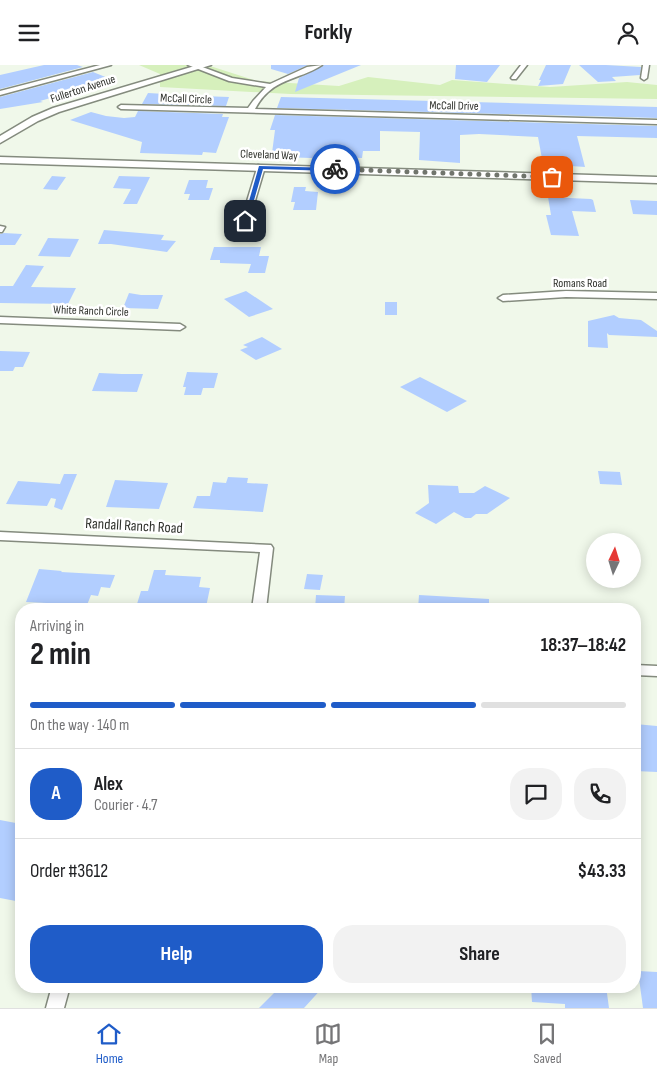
<!DOCTYPE html>
<html lang="en">
<head>
<meta charset="utf-8">
<style>
	:root { --surface:#fff; --page:#f2f2f2; --text:#202124; --muted:#757577; --line:#e0e0e0; --accent:#1f5cc8 }
	body { margin:0; font-family:"Sofia Sans Condensed",sans-serif; background:var(--page); color:var(--text); height:100vh; display:flex; flex-direction:column; font-size:19px; white-space:nowrap }
	* { box-sizing:border-box; margin:0 }
	p { font-size:16px; color:var(--muted) }
	.icon { flex:none; width:28px; height:28px; fill:none; stroke:currentColor; stroke-width:2; stroke-linecap:round; stroke-linejoin:round }
	.map { position:relative; flex:1; overflow:hidden }
	.drawer { position:absolute; left:15px; top:538px; width:626px; height:390px; display:flex; flex-direction:column; background:var(--surface); border-radius:20px; box-shadow:0 2px 12px #0003 }
	.drawer>* { flex:none }
	.needle { width:32px; rotate:4deg }
	.tools { position:absolute; left:586px; top:468px; display:grid; gap:10px }
	.tools a { display:grid; place-items:center; width:55px; height:55px; border-radius:50%; background:var(--surface); box-shadow:0 2px 12px #0003; font-size:25px }
	.pin { position:absolute; display:grid; place-items:center; width:42px; height:42px; color:#fff; margin:-21px; border-radius:10px; box-shadow:0 2px 8px #0006 }
	.courier { position:absolute; display:grid; place-items:center; width:50px; height:50px; margin:-25px; border:4px solid #1f5cc8; border-radius:50%; background:#fff; color:#222; box-shadow:0 1px 6px #0007 }
	.summary em { font-style:normal; font-weight:700 }
	.summary div { display:flex; flex-direction:column-reverse }
	.summary { display:flex; align-items:center; justify-content:space-between; height:85px; padding:0 15px }
	h1 { font-size:32px; font-weight:700; line-height:38px }
	.bar { display:grid; grid-template-columns:repeat(4,1fr); gap:8px 5px; align-content:center; height:60px; padding:0 15px }
	.bar i { height:6px; border-radius:4px; background:var(--line) }
	.bar .selected { background:var(--accent) }
	.bar p { grid-column:span 4 }
	.line { display:flex; align-items:center; gap:12px; padding:0 15px; border-top:1px solid var(--line) }
	.line div { flex:1 }
	.round { display:grid; place-items:center; flex:none; width:52px; height:52px; border-radius:20px; background:var(--page) }
	.action { display:flex; gap:10px; margin-top:auto; padding:10px 15px }
	.action a { flex:1; height:58px; border-radius:20px; background:var(--accent); color:#fff; font-size:20px; font-weight:700; line-height:58px; text-align:center }
	.action a+a { background:var(--page); color:var(--text) }
	header { display:flex; justify-content:space-between; align-items:center; height:65px; padding:0 15px; background:var(--surface); font-size:22px; font-weight:700 }
	.menu { display:flex; justify-content:space-around; align-items:center; height:70px; border-top:1px solid var(--line); background:var(--surface); font-size:14px; color:var(--muted) }
	.menu a { display:grid; justify-items:center; gap:2px }
	.menu .selected { color:var(--accent) }
	.map>svg:first-child { display:block }
	.green { fill:#d6f0bc }
	.building { fill:#b2ceff }
	.lines { fill:none; stroke-linecap:round; stroke-linejoin:round }
	.service-casing { stroke:#848b7e; stroke-width:3 }
	.minor-casing { stroke:#848b7e; stroke-width:3 }
	.tertiary-casing { stroke:#848b7e; stroke-width:3 }
	.service { fill:#fff; fill-rule:evenodd }
	.minor { fill:#fff; fill-rule:evenodd }
	.tertiary { fill:#fff; fill-rule:evenodd }
	.route { fill:#1f5cc8 }
	.done { stroke:#71756d; stroke-width:5; stroke-dasharray:0 9 }
	.labels { text-anchor:middle; dominant-baseline:central; stroke-width:5; stroke-linejoin:round; paint-order:stroke }
	.far-street-label { font-size:12px; fill:#2d2f2a; stroke:#fff }
	.street-label { font-size:15px; fill:#2d2f2a; stroke:#fff }
</style>
</head>
<body>
<header><svg class="icon" aria-label="menu" viewBox="0 0 24 24"><path d="M4 6h16M4 12h16M4 18h16"/></svg>Forkly<svg class="icon" aria-label="person" viewBox="0 0 24 24"><circle cx="12" cy="8" r="4"/><path d="M4 21q1-7 8-7t8 7"/></svg></header>
<div class="map">
<svg width="657" height="943" viewBox="0 0 657 943">
	<rect width="100%" height="100%" fill="#f0f8ea"/>
	<path class="green" d="M139,0H207L257,16L339,21L368,12L440,20L452,15L550,22L627,17L657,20V34L290,29L160,22V9Z"/>
	<path class="building" d="M44,0H77L83,2L0,24V10Z
		M271,0H308L288,9L271,4Z
		M324,0H361L295,27L299,13Z
		M456,0H500L487,17L455,14Z
		M546,0H571L563,19L538,21L541,15H539Z
		M579,0H606L641,2L640,10L612,12L616,16L598,17Z
		M93,7L113,15L40,36L43,37L0,44V32Z
		M148,28L201,31L229,32L226,41L142,39Z
		M281,32L657,42V53L277,43Z
		M138,46L223,49L222,52H229L216,88L203,87L202,90L140,88L142,77L70,55L91,47L106,51L124,53L135,52Z
		M275,50L657,61V73L577,71L585,102L543,99L538,72L479,69L460,70V98L419,95L420,67L380,66V86H363L362,93L342,92L341,94L281,92L282,88H272L275,65H270Z
		M52,111L66,112L57,125L43,124Z
		M119,111L150,112L137,139H123L131,124L113,123Z
		M189,115H208L206,123H213L209,135H188L190,129H184Z
		M294,122H306L305,126L318,127L316,145H293L295,137H291Z
		M548,132L591,134L593,135L596,147L572,146L579,171L551,170L546,150H551Z
		M630,135L657,136V150L633,149Z
		M104,165L164,170L161,175L176,176L167,187L111,179H98Z
		M4,168L22,169L15,180H0V169Z
		M48,173L79,174L70,192L38,191Z
		M214,182H261L259,191H269L265,208H248L251,199L220,198V195H210Z
		M26,200L44,201L31,222L76,223L68,239L0,238V221H13Z
		M246,226L273,244L249,252L224,234Z
		M129,228L141,230H163L158,244L123,243Z
		M385,237H397V250H385Z
		M614,250L619,253L641,255L657,266V272L609,270L607,268L608,283L588,282V256Z
		M262,272L282,284L256,295L240,285L248,282L243,280Z
		M0,286L30,287L23,302H15L13,306H0Z
		M187,307L218,308L214,323H203L201,330H184L186,322H183Z
		M99,308L122,309H143L137,327L92,326Z
		M420,312L467,336L447,347L400,322Z
		M598,406L620,407L622,420L600,419Z
		M64,409H77L62,445L54,442L56,434L51,433L47,441L6,439L18,416L60,419Z
		M228,412L248,413L247,418L268,419L263,447L193,443L197,431H210L213,417L226,418Z
		M115,415L168,418L159,444L106,442Z
		M428,420L458,421L459,428H474L485,421L510,433L487,449H476L471,453H465L454,447L436,459L415,448L429,438Z
		M39,504L62,506L61,507L115,510L110,523L101,522L98,531L91,530L87,540L26,537Z
		M154,505H166L165,510L201,512L199,522L210,523L206,542L137,539L141,526H148Z
		M307,509L323,510L320,525L304,524Z
		M316,530L345,531L344,544H315Z
		M419,530L489,534V544H418Z
		M635,659L657,661V707L635,706Z
		M0,755L21,759V837L0,833Z
		M638,906L657,907V943H643Z
		M281,921H324L304,943H259Z
		M531,921H606L609,943H565V939L532,937Z"/>
	<g class="lines">
		<g class="service-casing">
			<path id="service" d="M0,161L5,162L2,167H0Z"/>
		</g>
		<g class="minor-casing">
			<path id="minor" d="M100,0H111L0,30V26Z
				M188,0H197L232,13L270,19L307,2L322,0C298,16 272,12 255,44L657,55V59L121,44L118,42L121,40L248,43L253,36L266,22L229,16Z
				M521,0H527L516,14H512L511,13Z
				M643,0H649L647,13L644,15L641,13Z
				M258,100L265,102L249,156L242,158L241,156Z
				M566,226L657,228V234L566,232L503,236L498,233L503,230Z
				M0,252L180,259L185,262L180,265L0,258Z
				M0,467L271,480L273,483L266,544H252L260,487L0,475Z
				M635,600L657,601V611L635,610Z
				M52,921H70L64,943H46Z"/>
		</g>
		<g class="tertiary-casing">
			<path id="tertiary" d="M198,0H211L59,47L38,56L0,78V71L32,52L53,43Z
				M0,92L657,112V118L0,98Z"/>
		</g>
		<use href="#service" class="service"/>
		<use href="#minor" class="minor"/>
		<use href="#tertiary" class="tertiary"/>
	</g>
	<path class="route" d="M259,101L335,103L338,104L335,106L263,104L248,156L243,157Z"/>
	<g class="lines">
		<path class="done" d="M335,104L552,112"/>
	</g>
	<g class="labels">
		<g class="far-street-label">
			<text transform="translate(83 24) rotate(-18)">Fullerton Avenue</text>
			<text transform="translate(186 34) rotate(2)">McCall Circle</text>
			<text transform="translate(454 41) rotate(1)">McCall Drive</text>
			<text transform="translate(269 90) rotate(2)">Cleveland Way</text>
			<text x="580" y="218">Romans Road</text>
			<text transform="translate(91 246) rotate(2)">White Ranch Circle</text>
		</g>
		<g class="street-label">
			<text transform="translate(134 461) rotate(3)">Randall Ranch Road</text>
		</g>
	</g>
</svg>
<div class="tools">
<a><svg class="needle" viewBox="-14 -14 28 28"><path d="M0-13l5 13h-10z" fill="#e53935"/><path d="M0 13l5-13h-10z" fill="#757577"/></svg></a>
</div>
<div class="pin" style="left:552px;top:112px;background:#ea580c"><svg class="icon" aria-label="bag" viewBox="0 0 24 24"><path d="M5 8h14l-1 12H6zM9 8a3 3 0 0 1 6 0"/></svg></div>
<div class="pin" style="left:245px;top:156px;background:#1f2937"><svg class="icon" aria-label="home" viewBox="0 0 24 24"><path d="M3 11l9-7 9 7M6 9v11h12V9"/></svg></div>
<div class="courier" style="left:335px;top:104px"><svg class="icon" aria-label="bike" viewBox="0 0 24 24"><circle cx="6" cy="16" r="4"/><circle cx="18" cy="16" r="4"/><path d="M6 16l4-8h5l3 8M10 8l3 8H6M13 5h3"/></svg></div>
<section class="drawer">
<div class="summary"><div><h1>2 min</h1><p>Arriving in</p></div><em>18:37–18:42</em></div>
<div class="bar"><i class="selected"></i><i class="selected"></i><i class="selected"></i><i></i><p>On the way · 140 m</p></div>
<div class="line" style="height:90px"><b class="round" style="background:var(--accent);color:#fff">A</b><div><b>Alex</b><p>Courier · 4.7</p></div><a class="round"><svg class="icon" aria-label="chat" viewBox="0 0 24 24"><path d="M4 5h16v11H9l-5 4z"/></svg></a><a class="round"><svg class="icon" aria-label="phone" viewBox="0 0 24 24"><path d="M5 4h4l2 5-3 2q2 4 5 5l2-3 5 2v4C11 20 4 13 5 4z"/></svg></a></div>
<div class="line" style="height:65px"><div>Order #3612</div><b>$43.33</b></div>
<div class="action"><a>Help</a><a>Share</a></div>
</section>
</div>
<nav class="menu">
<a class="selected"><svg class="icon" aria-label="home" viewBox="0 0 24 24"><path d="M3 11l9-7 9 7M6 9v11h12V9"/></svg>Home</a>
<a><svg class="icon" aria-label="map" viewBox="0 0 24 24"><path d="M3 6l6-2 6 2 6-2v14l-6 2-6-2-6 2zM9 4v14M15 6v14"/></svg>Map</a>
<a><svg class="icon" aria-label="saved" viewBox="0 0 24 24"><path d="M7 4h10v16l-5-4-5 4z"/></svg>Saved</a>
</nav>
</body>
</html>
